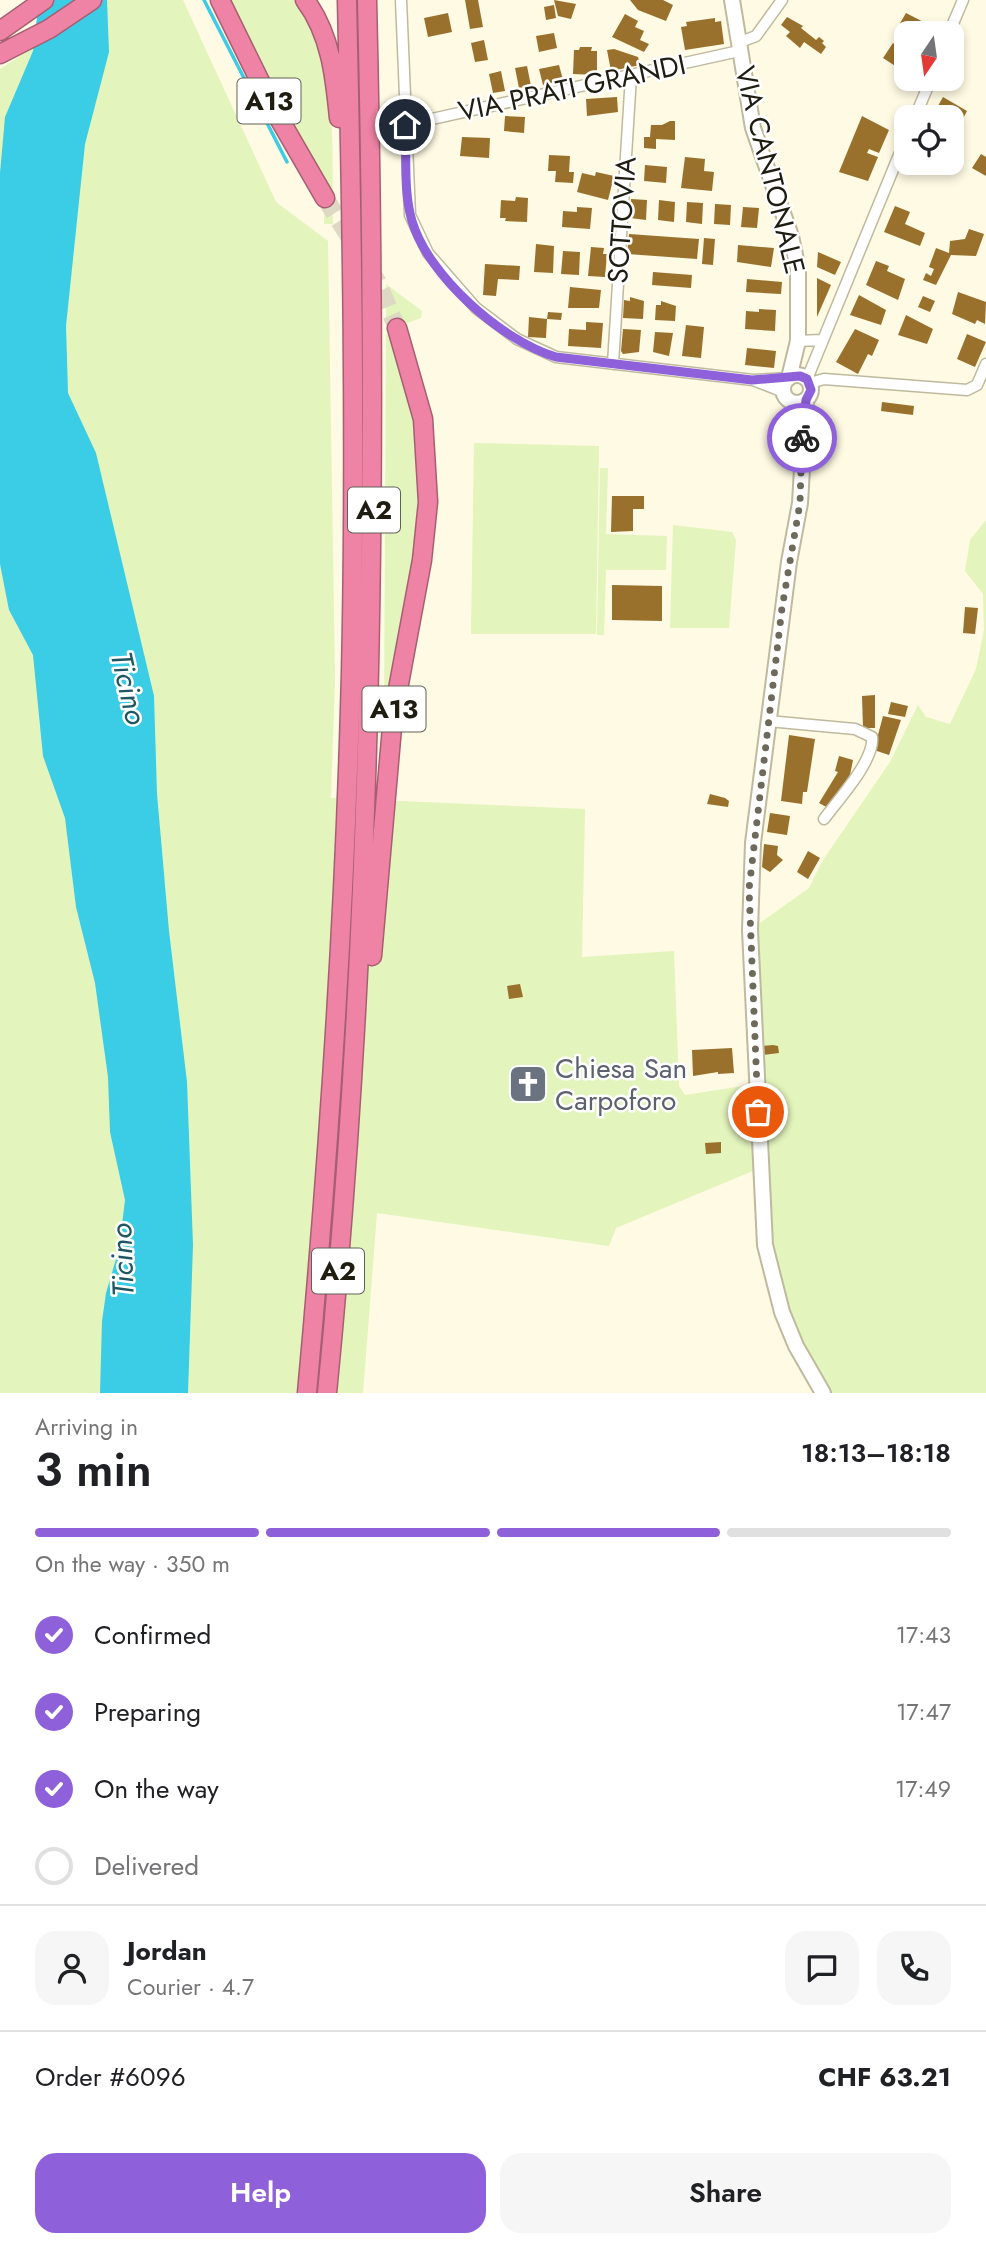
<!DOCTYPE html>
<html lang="en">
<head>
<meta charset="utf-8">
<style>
	:root { --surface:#fff; --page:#f6f6f6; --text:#202124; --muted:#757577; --line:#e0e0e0; --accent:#8e60da }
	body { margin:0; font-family:Jost,sans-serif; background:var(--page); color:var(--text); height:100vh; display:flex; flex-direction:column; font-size:26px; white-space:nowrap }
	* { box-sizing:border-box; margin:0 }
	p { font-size:23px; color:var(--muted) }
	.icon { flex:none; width:38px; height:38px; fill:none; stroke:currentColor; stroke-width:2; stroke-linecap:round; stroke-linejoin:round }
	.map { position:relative; height:1393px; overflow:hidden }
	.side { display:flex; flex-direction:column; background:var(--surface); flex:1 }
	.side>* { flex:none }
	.needle { width:46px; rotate:193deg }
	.buttons { position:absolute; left:894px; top:21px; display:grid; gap:14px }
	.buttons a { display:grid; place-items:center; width:70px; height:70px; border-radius:14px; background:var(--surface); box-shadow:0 4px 10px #0003; font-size:35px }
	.pin { position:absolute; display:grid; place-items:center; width:60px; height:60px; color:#fff; margin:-30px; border:4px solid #fff; border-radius:50%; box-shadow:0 2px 7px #0007 }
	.courier { position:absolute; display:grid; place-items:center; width:70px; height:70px; margin:-35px; border:5px solid #8e60da; border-radius:50%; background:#fff; color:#222; box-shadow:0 2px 9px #0007 }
	.head em { font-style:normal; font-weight:600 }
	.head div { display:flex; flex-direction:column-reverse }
	.head { display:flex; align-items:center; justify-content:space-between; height:119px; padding:0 35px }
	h1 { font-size:46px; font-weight:600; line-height:52px }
	.bar { display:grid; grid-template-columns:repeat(4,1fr); gap:10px 7px; align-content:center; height:84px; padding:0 35px }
	.bar i { height:9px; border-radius:5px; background:var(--line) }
	.bar .selected { background:var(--accent) }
	.bar p { grid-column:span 4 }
	.line { display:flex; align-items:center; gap:18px; padding:0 35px; border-top:2px solid var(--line) }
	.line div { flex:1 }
	.round { display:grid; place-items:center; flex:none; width:74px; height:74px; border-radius:21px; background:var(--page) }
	ol { padding:0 35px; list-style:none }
	li { display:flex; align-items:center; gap:21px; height:77px }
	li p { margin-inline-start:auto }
	li .icon { padding:7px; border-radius:50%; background:var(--accent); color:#fff; stroke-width:4 }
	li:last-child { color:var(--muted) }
	li i { width:38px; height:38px; border:4px solid var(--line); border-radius:50% }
	.cta { display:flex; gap:14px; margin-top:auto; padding:14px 35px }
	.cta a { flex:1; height:80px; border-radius:21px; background:var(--accent); color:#fff; font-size:28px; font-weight:600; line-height:80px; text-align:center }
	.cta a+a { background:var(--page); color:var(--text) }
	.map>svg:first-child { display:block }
	.green { fill:#e3f4bc }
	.water { fill:#3bcce6 }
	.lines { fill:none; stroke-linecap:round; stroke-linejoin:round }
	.stream { stroke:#3bcce6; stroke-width:3.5 }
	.building { fill:#99712c }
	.highway-tunnel { stroke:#ddd9c4; stroke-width:18; stroke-dasharray:18 9; stroke-linecap:butt }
	.street-casing { stroke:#bfba9e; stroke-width:13 }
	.secondary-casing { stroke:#bfba9e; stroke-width:18 }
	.highway-casing { stroke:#a65f72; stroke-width:21 }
	.street { stroke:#fff; stroke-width:10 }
	.secondary { stroke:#fff; stroke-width:14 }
	.highway { stroke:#ee83a5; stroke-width:18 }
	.done { stroke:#6d6a5b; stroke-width:7; stroke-dasharray:0 12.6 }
	.route { stroke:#8e60da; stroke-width:9 }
	.labels { text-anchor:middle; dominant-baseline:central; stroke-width:5; stroke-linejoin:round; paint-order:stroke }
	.shield { fill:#fff; stroke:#626159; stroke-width:2 }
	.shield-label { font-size:26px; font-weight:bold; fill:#1f1d12 }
	.street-label { font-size:28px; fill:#1f1d12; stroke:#fff }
	.worship-label { font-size:28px; fill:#5b616d; stroke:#fff; text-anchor:start }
	.water-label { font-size:30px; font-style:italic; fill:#1e5762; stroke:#fff }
</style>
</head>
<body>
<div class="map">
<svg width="986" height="1393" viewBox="0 0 986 1393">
	<rect width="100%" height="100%" fill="#fefae3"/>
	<path class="green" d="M109,0H183L276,202L328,241L335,678L331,798L585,809L582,957L674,951L679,1086L685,1095L756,1084L750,930L809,888L823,860L890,762L918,705L926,717L950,724L976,669L984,630L983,594L965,571L970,540L986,520V1393H823L782,1312L760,1168L616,1228L609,1246L377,1213L363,1393H0V69Z
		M228,0H294C341,62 331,151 333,224H324L325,179L274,94Z
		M386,284L422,311L421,318L386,331Z
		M386,334L390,335L419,421L423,514L384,724Z
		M474,443L599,446L596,634H471Z
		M600,468H608L606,534L667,536L666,570H606L604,635H597Z
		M673,525L732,532L736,540L729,628H670Z"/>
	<path class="water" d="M39,0H107L109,52L85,144L66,326L68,393L96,453L154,696L157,794L169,931L187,1082L193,1245L188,1393H100L102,1321L106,1293L119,1249L125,1200L110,1132L108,1077L95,983L76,907L65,818L43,756L33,655L9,610L0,564V173L5,117L33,51Z"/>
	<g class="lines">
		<path class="stream" d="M204,0L287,162"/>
	</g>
	<path class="building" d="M465,0H478L483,27L470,29Z
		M554,0L576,4L571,19L558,16Z
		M630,0H663L673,5L666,21L638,10Z
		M554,5L556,18L546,20L544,7Z
		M448,13L452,32L428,37L424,18Z
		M906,13L935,28L932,33H906V36L896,30Z
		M625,14L638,21L635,27L644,31L640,40L649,44L644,52L612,37Z
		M787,17L803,26L801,28L816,40L819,37L824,41L822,43L826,47L821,54L804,42L800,48L786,36L790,32L781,25Z
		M715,18V22L721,21L724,44L685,50L681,27L687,26L686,22Z
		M554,33L557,48L539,52L536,36Z
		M484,40L488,60L475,62L471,43Z
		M893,43L906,52V73L883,58Z
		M580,47H592L591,51H597V75L573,74L574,50H579Z
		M614,49L638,57L640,65L611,71L607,50Z
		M559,65L563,80L543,85L539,69Z
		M527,66L531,86L519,88L515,68Z
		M501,71L505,91L493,93L489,74Z
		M617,97L618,112L587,116L586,99Z
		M943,97L967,111L958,128L952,125V117L933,115Z
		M505,116L525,117L524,133L504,131Z
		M862,116L889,130L879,153L869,149L867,153L878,157L868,181L839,172Z
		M670,121H675V140L656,139V149L644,148V137H650L651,125H662Z
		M462,137L490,138L489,158L460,156Z
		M952,139L964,149L956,163L952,161Z
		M981,154L986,157V176L972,168Z
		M549,155L570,156L569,172H574L573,183L555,182L556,171H548Z
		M685,157L705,159L704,171L714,172L712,191L681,188Z
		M645,165L667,167L666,183L644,181Z
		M596,172L614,176L608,200L577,192L582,173L595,176Z
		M516,197L528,198L527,222L505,221L506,218H500L501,200L515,201Z
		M631,199L647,200L646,220L630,218Z
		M659,200L675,202L674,222L658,220Z
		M687,202L703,203L702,224L686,222Z
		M715,204L731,205L730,225L714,224Z
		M895,206L910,212L905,224L925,233L920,246L884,232Z
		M577,207L592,208L590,229L562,227L563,211L577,212Z
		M743,207L759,208L757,228L741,227Z
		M969,229L984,234L976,256L951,255L936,285L923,280L926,273L931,276L934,269L929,267L936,248L949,253L950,241L965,239Z
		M629,234L699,239L697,259L627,254Z
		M704,238L715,239L713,265L702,264Z
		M536,244L554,246L553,273L534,272Z
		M738,245L774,248L771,267L737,262Z
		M591,247L604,248L603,254H607L605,277L588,276Z
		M563,251L580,252L579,275L561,274Z
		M818,252L841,262L835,275L817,267Z
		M876,261L889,266L887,271L905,279L898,300L866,285Z
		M485,264L520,266L519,280L498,279L496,296L483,295Z
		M653,272L692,275L691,288L652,285Z
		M817,278L831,285L817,317Z
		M747,279L782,282L781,294L746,292Z
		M570,287L601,290L599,308H568Z
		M958,292L986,302L985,324L977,320L975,324L952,314Z
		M859,295L886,310L881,325L850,315Z
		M923,296L935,301L930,312L918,307Z
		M630,297L644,301L643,319L623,318L624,300L630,301Z
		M661,301L676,306L675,321L655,320L656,305H661Z
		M759,309L776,310L775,331L745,329L746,311L759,312Z
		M548,312L562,313L561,320L547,319L546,338L528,337L529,317L547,319Z
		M906,315L933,329L927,344L898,335Z
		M586,322L603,323L601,348L568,346L569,329L586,330Z
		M686,325L704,327L701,358L682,356Z
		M623,329L641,330L639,352L623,354L621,351Z
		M855,329L879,340L872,356L868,354L858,374L836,362Z
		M655,332L673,333L669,356L653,352Z
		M967,334L986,342L975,367L957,359Z
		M747,348L776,351L774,368L745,365Z
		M882,402L914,406L913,415L881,411Z
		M612,496H644V509H633V531L611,532Z
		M612,585L662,586V621L612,620Z
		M965,607L978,608L975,634L963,633Z
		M875,695V728H863L862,696Z
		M891,702L908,706L905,717L888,714Z
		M883,716L901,720L889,755L874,750Z
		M789,735L815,739L807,792H803L802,804L781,801Z
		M839,756L853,760L850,775L830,809L819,803L838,772L835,771Z
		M710,794L725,798L729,801L728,807L707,804Z
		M770,813L790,816L787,835L767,832Z
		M764,844L778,846L777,855L783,860L770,872L762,867Z
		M808,851L820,858L808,879L797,872Z
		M520,984L523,997L509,999L507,986Z
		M773,1045L778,1046L779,1053L763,1055L762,1046Z
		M732,1048L734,1073L718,1074V1072L693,1076L692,1050Z
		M526,1067L528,1074L541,1071L544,1088L526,1092L528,1099L522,1100L520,1089L513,1090L511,1080L519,1079L518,1069Z
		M721,1142V1153L706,1154L705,1143Z"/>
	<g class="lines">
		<path class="highway-tunnel" d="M325,198L377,281L397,328"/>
		<g class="street-casing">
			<path id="street" d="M401,0L410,215L428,253L476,308L517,339L556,357L753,380L789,378
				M949,33L963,0
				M738,43L756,36L782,0
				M915,117L931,79
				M405,125L739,51
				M798,341L821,340
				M613,364L631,76
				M807,379L906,138
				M753,380L784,392
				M810,383L824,379L967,390L977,385L986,364
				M768,721L855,729L872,737C875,760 838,800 824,819"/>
		</g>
		<g class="secondary-casing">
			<path id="secondary" d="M732,0L753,128L791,236L798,269V341L789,378
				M783 389a14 14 0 1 1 28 0a14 14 0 1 1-28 0Z
				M806,400L800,503L789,562L753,843L750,930L765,1245L782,1312L796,1346L823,1393"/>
		</g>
		<g class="highway-casing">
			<path id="highway" d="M220,0L273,108L325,198
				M305,0C331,35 335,77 339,118
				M0,31L44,0
				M0,54L49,29L92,0
				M372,956L393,716L422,560L428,502L423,419L397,328
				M307,1393C329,1153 345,913 351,673C356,448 352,224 347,0
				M327,1393C373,927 378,467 367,0"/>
		</g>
		<use href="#street" class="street"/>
		<use href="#secondary" class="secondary"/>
		<use href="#highway" class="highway"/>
	</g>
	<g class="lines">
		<path class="done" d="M758,1112L749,889L782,608L800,503L802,438"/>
		<path class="route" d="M405,125C407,155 403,191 412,221C428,276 502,341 556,357L752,380L800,376L807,379L811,390L806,400L802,438"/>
	</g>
	<defs>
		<g id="church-square" transform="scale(2.0125)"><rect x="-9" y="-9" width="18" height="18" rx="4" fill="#6b7280" stroke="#fff"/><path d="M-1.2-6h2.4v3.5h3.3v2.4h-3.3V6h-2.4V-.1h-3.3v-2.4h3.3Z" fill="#fff"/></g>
	</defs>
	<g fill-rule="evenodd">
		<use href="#church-square" x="528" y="1084"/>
	</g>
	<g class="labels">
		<g class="shield">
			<rect x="237.5" y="78.5" width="63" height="45" rx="5"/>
			<rect x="348" y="487.5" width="52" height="45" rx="5"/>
			<rect x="362.5" y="686.5" width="63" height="45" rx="5"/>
			<rect x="312" y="1248.5" width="52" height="45" rx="5"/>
		</g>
		<g class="shield-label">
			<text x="269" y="101">A13</text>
			<text x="374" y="510">A2</text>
			<text x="394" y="709">A13</text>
			<text x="338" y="1271">A2</text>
		</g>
		<g class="street-label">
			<text transform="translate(572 88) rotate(-12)">VIA PRATI GRANDI</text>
			<text transform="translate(770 170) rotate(76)">VIA CANTONALE</text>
			<text transform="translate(622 220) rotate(-86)">SOTTOVIA</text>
		</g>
		<g class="worship-label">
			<text x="555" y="1068">Chiesa San<tspan x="555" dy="32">Carpoforo</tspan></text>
		</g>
		<g class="water-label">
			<text transform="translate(129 688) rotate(77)">Ticino</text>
			<text transform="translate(122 1260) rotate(-92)">Ticino</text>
		</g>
	</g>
</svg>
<div class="buttons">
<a><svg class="needle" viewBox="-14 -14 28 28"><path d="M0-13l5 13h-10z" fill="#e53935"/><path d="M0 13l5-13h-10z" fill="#757577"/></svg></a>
<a><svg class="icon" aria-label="locate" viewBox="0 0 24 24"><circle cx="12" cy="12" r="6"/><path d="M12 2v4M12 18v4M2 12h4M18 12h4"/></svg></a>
</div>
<div class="pin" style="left:758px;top:1112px;background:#ea580c"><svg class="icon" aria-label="bag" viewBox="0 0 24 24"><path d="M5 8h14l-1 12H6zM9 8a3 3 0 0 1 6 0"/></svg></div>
<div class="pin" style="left:405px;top:125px;background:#1f2937"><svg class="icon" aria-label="home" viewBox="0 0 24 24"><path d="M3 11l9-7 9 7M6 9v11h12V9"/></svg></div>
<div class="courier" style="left:802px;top:438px"><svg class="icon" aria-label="bike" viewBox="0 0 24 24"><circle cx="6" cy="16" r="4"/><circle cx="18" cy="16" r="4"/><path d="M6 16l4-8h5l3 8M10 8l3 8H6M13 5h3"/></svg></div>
</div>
<section class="side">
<div class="head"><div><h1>3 min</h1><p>Arriving in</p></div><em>18:13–18:18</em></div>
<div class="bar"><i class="selected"></i><i class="selected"></i><i class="selected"></i><i></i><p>On the way · 350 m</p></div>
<ol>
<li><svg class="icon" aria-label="check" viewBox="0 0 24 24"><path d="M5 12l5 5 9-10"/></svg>Confirmed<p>17:43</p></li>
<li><svg class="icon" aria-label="check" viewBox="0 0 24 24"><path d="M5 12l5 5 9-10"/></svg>Preparing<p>17:47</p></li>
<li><svg class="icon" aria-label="check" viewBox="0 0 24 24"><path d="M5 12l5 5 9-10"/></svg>On the way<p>17:49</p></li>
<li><i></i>Delivered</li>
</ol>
<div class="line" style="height:126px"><a class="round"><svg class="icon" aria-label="person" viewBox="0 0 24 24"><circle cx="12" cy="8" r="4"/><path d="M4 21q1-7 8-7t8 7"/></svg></a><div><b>Jordan</b><p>Courier · 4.7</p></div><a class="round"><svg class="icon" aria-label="chat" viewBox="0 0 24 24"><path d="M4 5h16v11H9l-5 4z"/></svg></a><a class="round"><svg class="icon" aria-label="phone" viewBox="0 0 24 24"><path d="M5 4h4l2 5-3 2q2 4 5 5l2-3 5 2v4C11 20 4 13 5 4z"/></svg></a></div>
<div class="line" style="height:91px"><div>Order #6096</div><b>CHF 63.21</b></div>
<div class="cta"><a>Help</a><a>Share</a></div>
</section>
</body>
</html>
